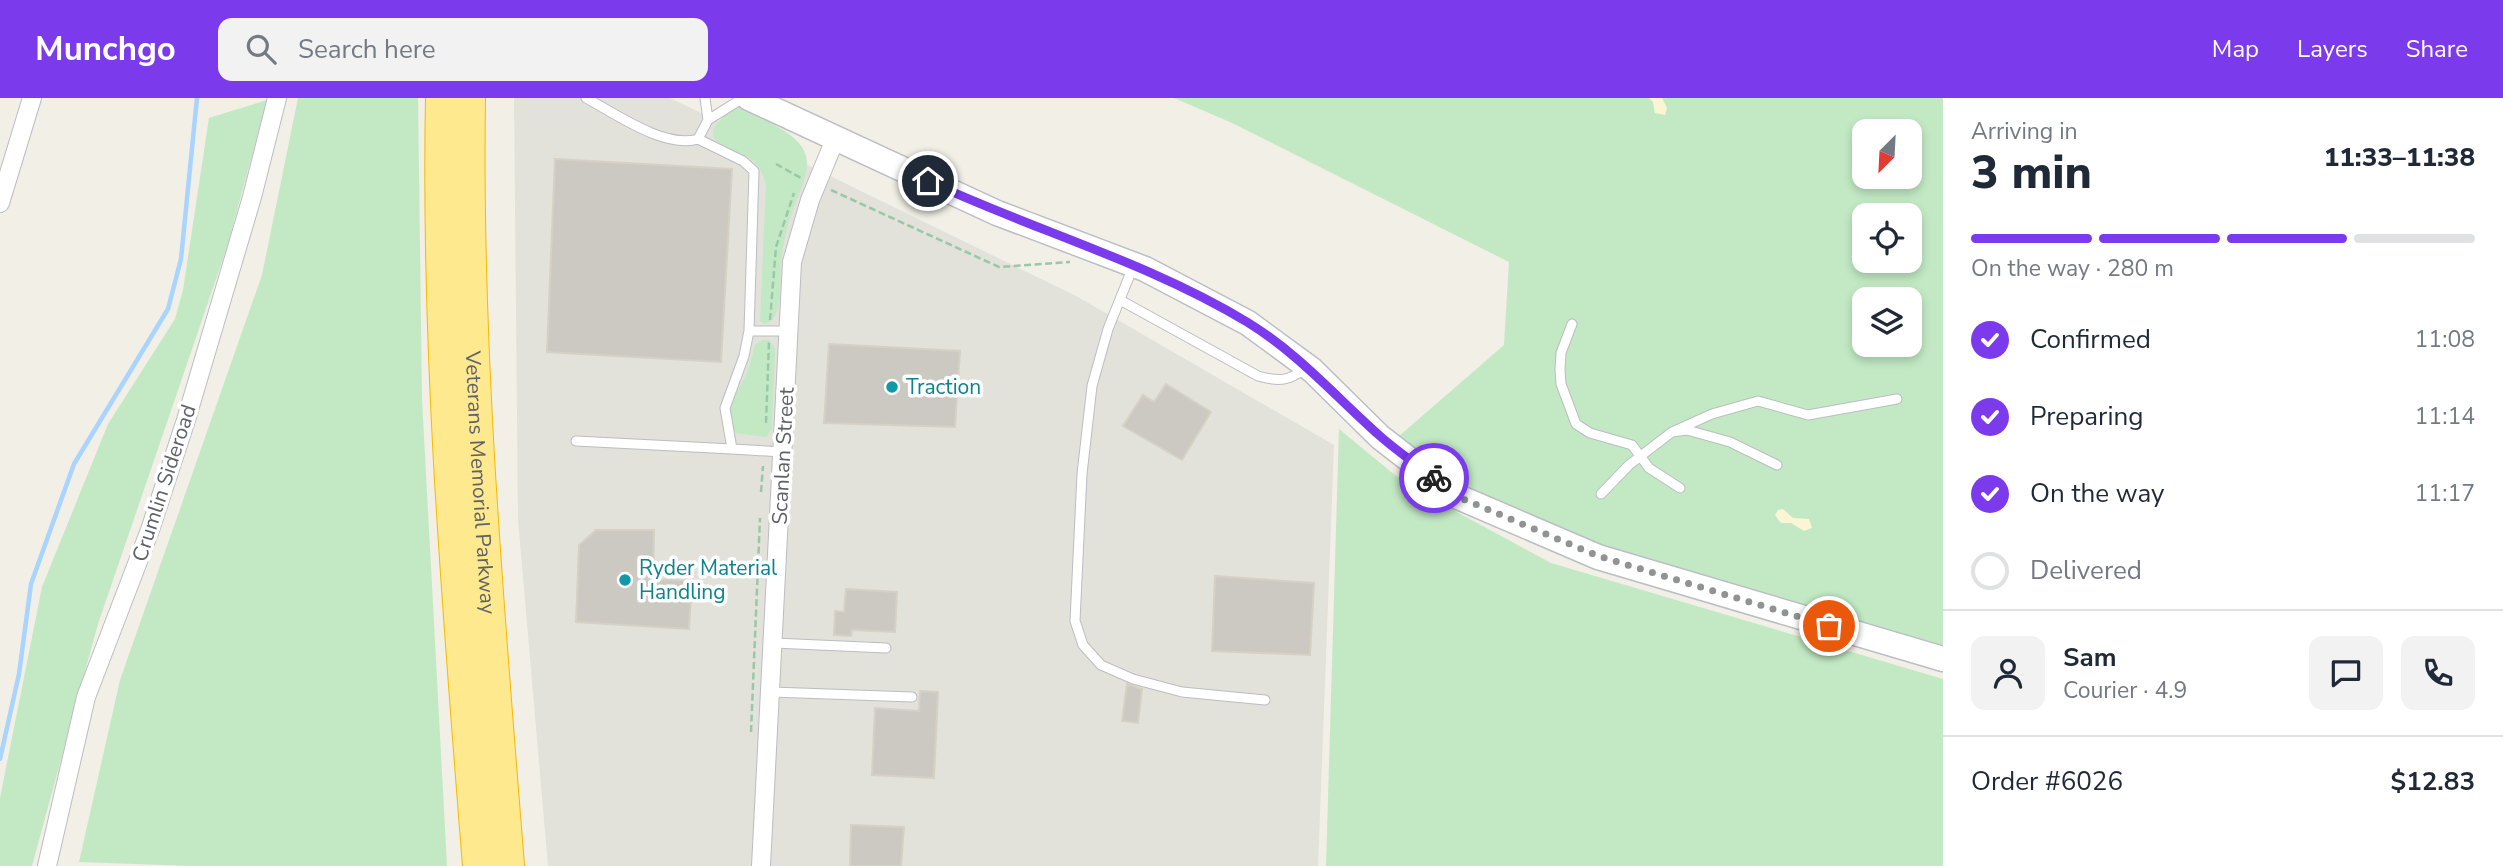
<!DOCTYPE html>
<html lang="en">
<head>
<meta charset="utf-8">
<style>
	:root { --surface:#fff; --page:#f2f2f3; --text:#1f2937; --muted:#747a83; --line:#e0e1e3; --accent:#7c3aed }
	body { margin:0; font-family:"Nunito Sans",sans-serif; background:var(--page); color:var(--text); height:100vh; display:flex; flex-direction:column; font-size:26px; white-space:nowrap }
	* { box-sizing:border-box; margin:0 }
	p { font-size:23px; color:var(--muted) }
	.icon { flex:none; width:38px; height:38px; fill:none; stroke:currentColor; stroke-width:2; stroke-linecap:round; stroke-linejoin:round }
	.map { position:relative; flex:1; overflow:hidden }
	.sheet { display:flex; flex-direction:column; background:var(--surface); width:560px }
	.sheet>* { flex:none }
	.needle { width:46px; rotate:204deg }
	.fabs { position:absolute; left:1852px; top:21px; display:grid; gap:14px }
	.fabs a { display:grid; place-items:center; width:70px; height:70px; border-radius:14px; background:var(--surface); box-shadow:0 4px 10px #0003; font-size:35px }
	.pin { position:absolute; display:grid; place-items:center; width:60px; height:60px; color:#fff; margin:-30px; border:4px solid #fff; border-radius:50%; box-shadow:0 2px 7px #0007 }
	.courier { position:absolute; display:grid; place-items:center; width:70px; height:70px; margin:-35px; border:5px solid #7c3aed; border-radius:50%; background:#fff; color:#222; box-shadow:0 2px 9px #0007 }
	.head em { font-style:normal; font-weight:800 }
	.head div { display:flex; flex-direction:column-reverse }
	.head { display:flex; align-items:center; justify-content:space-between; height:119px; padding:0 28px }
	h1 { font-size:46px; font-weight:800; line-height:52px }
	.bar { display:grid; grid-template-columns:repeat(4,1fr); gap:10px 7px; align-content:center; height:84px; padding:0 28px }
	.bar i { height:9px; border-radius:5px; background:var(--line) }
	.bar .on { background:var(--accent) }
	.bar p { grid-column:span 4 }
	.line { display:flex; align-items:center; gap:18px; padding:0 28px; border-top:2px solid var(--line) }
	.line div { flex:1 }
	.round { display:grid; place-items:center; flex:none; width:74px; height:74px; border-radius:14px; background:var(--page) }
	ol { padding:0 28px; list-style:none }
	li { display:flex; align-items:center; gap:21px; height:77px }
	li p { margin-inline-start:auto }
	li .icon { padding:7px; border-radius:50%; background:var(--accent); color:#fff; stroke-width:4 }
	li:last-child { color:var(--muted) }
	li i { width:38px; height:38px; border:4px solid var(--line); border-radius:50% }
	header { display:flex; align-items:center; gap:42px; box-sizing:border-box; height:98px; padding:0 35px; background:var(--accent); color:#fff }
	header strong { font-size:33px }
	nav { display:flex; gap:38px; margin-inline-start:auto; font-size:24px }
	.search { width:490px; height:63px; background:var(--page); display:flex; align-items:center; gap:18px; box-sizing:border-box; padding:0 24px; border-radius:14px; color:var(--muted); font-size:26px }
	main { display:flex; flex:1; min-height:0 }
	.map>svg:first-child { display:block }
	.industrial { fill:#e2e1da }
	.green { fill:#c2e9c4; fill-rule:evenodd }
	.sand { fill:#fcf5d5 }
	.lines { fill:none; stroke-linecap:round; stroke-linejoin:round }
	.stream { stroke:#a8d4ff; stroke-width:4.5 }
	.building { fill:#ccc9c3; stroke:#d6d1c4; stroke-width:2 }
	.lane-casing { stroke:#bbbdc2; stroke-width:11 }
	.street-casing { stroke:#bbbdc2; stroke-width:20 }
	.secondary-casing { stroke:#bbbec4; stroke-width:27 }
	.highway-casing { stroke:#f7b800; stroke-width:34 }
	.path { stroke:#99c8a9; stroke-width:2.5; stroke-dasharray:7 3.5; stroke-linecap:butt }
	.lane { stroke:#fff; stroke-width:9 }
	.street { stroke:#fff; stroke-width:18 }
	.secondary { stroke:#fff; stroke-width:24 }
	.highway { stroke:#ffe98f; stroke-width:32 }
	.done { stroke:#919393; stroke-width:7; stroke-dasharray:0 12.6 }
	.route { stroke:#7c3aed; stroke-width:9 }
	.culture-dot { fill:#0f9aa8; stroke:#fff; stroke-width:2.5 }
	.labels { text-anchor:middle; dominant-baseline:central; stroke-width:7; stroke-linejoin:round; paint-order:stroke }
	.culture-label { font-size:21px; fill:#0d838f; stroke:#fff; text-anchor:start }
	.street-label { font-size:21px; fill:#5e6167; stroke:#fff }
</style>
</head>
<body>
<header>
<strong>Munchgo</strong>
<div class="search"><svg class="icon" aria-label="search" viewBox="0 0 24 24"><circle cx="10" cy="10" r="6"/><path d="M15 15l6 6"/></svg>Search here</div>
<nav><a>Map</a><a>Layers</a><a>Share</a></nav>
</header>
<main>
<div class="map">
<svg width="1943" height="768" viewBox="0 0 1943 768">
	<rect width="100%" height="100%" fill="#f1efe6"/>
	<path class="industrial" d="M514,0H670L1078,199L1334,347L1318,768H548L518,421Z"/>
	<path class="green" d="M298,0H418L422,301L447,768H193L79,764L120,582L262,177Z
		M1174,0H1943V547L1606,450L1490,402L1409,349L1398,339L1504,247L1509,164L1230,24ZM1864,33H1909V79H1864ZM1864,117H1909V163H1864ZM1864,201H1909V247H1864Z
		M267,2L227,149L98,526L32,768H0V700L42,489L108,326L175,221L183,192L209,20Z
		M740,9C754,17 769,23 783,32C819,55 807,74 795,106C788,124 783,144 781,164C779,180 785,223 764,226L760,223L766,86C762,74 758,65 748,59C740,54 730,52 722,47C699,33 726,15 740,9Z
		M762,242H769L775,251L772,331L766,339L735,335C723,310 738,296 747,274C751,265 752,256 755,247Z
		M1339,331L1407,387L1551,465L1943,581V768H1326Z"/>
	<path class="sand" d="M1649,0H1662L1667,10L1665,17L1655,15L1653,4Z
		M1783,411L1793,420L1809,421L1812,430L1804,433L1791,425H1781L1775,417L1778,412Z"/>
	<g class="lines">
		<path class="stream" d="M0,661L19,576L31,486L74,366L168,211L181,161L197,0"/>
	</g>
	<path class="building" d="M555,61L732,71L721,264L547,254Z
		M829,246L960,253L955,329L824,325Z
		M1166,286L1211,314L1182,362L1123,328L1143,297L1154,304Z
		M596,432H654L653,481L692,483L689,531L576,524L579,447Z
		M1215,478L1314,485L1310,557L1212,553Z
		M846,491L897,494L895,534L852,532L851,538L834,537L835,513L844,514Z
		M1127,586L1142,591L1138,625L1122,623Z
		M920,593L938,594L934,680L872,677L875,610L919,613Z
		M851,727L904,729L901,768H850Z"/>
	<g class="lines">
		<g class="lane-casing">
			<path id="lane" d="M586,0C616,16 665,51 698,41L708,22
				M705,0L708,22L743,0
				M698,41L743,63L754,73L749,233H789
				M1133,169L1108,231L1092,288L1082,376L1075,523L1083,547L1101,567L1133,581L1182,594L1265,602
				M1120,202L1258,278C1279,284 1289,283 1306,270
				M1572,226L1561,255L1560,272L1561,286L1576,326L1590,335L1632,347L1649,370L1680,390
				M749,233L744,258L725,310L732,351L783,354
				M1672,334L1712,316L1758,303L1808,317L1897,301
				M576,343L732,351
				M1601,396L1629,367L1672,334L1687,332L1730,344L1777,367
				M774,545L886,550
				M772,594L912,599"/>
		</g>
		<g class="street-casing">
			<path id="street" d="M0,105L32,0
				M47,768L86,599L150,432L186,322L252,99L277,0
				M761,768L792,164L810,102L836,39"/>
		</g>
		<g class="secondary-casing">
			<path id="secondary" d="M749,0L997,115L1145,171L1248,225L1312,272L1380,339L1456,398L1598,459L1943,561"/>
		</g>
		<g class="highway-casing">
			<g id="highway">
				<path d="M442,0C437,257 459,512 479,768"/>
				<path id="s1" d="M469,0C465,256 488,513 508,768"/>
			</g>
		</g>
		<path class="path" d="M776,66L801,80
			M831,92L999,169L1070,164
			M770,222L776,149L794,95
			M766,325L769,244
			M761,394L763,368
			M751,634L760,420"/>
		<use href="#lane" class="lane"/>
		<use href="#street" class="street"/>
		<use href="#secondary" class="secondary"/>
		<use href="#highway" class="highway"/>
	</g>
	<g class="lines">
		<path class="done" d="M1434,380L1456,398L1598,458L1829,528"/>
		<path class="route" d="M928,83C1033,132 1148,164 1247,224C1298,255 1336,299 1380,338C1397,353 1416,366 1434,380"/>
	</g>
	<g class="culture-dot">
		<circle cx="892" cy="289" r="7"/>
		<circle cx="625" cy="482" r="7"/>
	</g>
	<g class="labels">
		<g class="culture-label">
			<text x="906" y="289">Traction</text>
			<text x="639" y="470">Ryder Material<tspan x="639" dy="24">Handling</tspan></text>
		</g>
		<g class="street-label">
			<text transform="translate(783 358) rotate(-87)">Scanlan Street</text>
			<text stroke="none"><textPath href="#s1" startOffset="385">Veterans Memorial Parkway</textPath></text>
			<text transform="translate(164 385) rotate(-72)">Crumlin Sideroad</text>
		</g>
	</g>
</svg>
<div class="fabs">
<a><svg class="needle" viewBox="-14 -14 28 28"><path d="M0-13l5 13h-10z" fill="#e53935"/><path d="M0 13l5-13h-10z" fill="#747a83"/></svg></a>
<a><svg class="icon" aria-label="locate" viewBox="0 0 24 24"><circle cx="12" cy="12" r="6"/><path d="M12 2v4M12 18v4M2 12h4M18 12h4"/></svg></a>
<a><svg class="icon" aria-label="layers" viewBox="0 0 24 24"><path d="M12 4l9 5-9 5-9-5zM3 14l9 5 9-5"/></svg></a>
</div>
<div class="pin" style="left:1829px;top:528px;background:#ea580c"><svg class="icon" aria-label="bag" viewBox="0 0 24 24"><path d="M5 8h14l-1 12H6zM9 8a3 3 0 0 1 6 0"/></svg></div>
<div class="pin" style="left:928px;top:83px;background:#1f2937"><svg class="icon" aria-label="home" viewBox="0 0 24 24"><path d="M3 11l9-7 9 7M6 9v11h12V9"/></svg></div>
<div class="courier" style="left:1434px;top:380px"><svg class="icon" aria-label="bike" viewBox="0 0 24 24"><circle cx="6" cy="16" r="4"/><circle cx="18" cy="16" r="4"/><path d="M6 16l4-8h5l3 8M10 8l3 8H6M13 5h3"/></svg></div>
</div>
<section class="sheet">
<div class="head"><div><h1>3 min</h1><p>Arriving in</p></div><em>11:33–11:38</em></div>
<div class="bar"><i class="on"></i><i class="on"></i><i class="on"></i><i></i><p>On the way · 280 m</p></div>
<ol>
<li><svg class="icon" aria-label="check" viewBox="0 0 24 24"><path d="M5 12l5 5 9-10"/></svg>Confirmed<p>11:08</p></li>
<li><svg class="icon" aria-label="check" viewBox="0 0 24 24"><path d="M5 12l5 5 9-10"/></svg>Preparing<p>11:14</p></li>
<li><svg class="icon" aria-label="check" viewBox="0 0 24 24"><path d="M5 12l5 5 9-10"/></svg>On the way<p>11:17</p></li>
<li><i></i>Delivered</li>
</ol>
<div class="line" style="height:126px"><a class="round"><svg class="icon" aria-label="person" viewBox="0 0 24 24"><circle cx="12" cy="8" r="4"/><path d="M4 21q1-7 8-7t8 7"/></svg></a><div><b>Sam</b><p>Courier · 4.9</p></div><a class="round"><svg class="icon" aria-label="chat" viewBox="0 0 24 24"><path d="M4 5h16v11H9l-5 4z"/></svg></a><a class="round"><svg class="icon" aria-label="phone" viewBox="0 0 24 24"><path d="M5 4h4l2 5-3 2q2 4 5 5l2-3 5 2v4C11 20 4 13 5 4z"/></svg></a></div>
<div class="line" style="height:91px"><div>Order #6026</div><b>$12.83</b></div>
</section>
</main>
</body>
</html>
